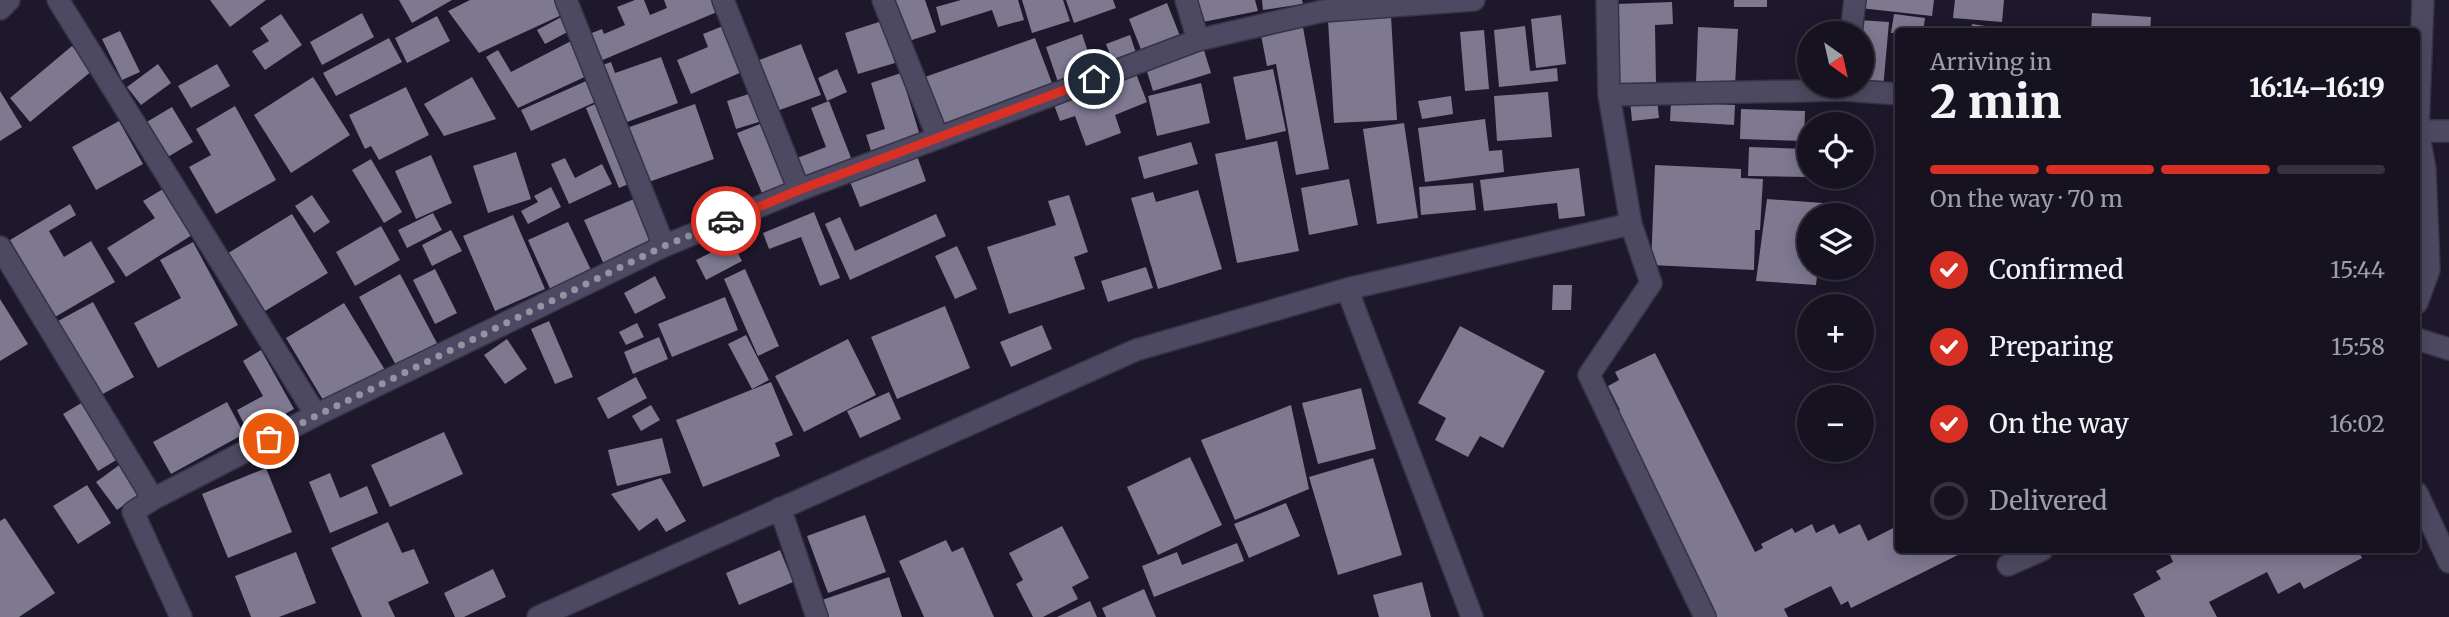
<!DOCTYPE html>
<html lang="en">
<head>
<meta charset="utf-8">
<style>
	:root { --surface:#161220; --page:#23202d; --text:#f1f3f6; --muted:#9e9ea5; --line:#35323e; --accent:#d93025 }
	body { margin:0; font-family:Merriweather,serif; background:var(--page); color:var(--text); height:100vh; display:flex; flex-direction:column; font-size:26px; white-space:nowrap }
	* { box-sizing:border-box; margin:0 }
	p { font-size:23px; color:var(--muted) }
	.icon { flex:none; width:38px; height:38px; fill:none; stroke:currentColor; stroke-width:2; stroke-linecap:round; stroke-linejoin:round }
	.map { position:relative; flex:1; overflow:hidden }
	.side { position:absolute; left:1895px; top:28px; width:525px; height:525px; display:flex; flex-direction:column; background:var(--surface); border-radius:7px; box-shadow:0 4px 18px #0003,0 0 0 2px var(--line) }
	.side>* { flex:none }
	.needle { width:46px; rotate:146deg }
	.fabs { position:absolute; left:1797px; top:21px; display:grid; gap:14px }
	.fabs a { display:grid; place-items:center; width:77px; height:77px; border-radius:50%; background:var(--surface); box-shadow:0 4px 18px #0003,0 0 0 2px var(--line); font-size:35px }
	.pin { position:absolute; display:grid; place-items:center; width:60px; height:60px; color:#fff; margin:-30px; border:4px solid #fff; border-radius:50%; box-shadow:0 2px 7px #0007 }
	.courier { position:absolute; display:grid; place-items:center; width:70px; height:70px; margin:-35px; border:5px solid #d93025; border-radius:50%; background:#fff; color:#222; box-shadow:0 2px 9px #0007 }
	.summary em { font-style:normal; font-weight:800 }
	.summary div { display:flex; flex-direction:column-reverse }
	.summary { display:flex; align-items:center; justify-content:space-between; height:119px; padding:0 35px }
	h1 { font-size:46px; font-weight:800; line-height:52px }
	.bar { display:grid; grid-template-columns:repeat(4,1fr); gap:10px 7px; align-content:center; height:84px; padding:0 35px }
	.bar i { height:9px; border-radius:5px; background:var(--line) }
	.bar .on { background:var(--accent) }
	.bar p { grid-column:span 4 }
	ol { padding:0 35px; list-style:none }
	li { display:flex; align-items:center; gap:21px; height:77px }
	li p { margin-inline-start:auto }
	li .icon { padding:7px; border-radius:50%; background:var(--accent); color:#fff; stroke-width:4 }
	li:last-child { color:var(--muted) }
	li i { width:38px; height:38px; border:4px solid var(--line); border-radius:50% }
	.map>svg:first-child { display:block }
	.building { fill:#7e7991 }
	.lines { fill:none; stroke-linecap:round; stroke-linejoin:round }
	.minor-casing { stroke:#373244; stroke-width:24 }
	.minor { stroke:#4e4962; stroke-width:21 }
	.done { stroke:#9592a1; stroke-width:7; stroke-dasharray:0 12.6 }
	.route { stroke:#d93025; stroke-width:9 }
</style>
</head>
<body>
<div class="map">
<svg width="2449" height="617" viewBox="0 0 2449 617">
	<rect width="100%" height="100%" fill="#1d182b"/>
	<path class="building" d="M210,0H266L230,27Z
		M399,0H452L412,23Z
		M470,0H561L566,13L479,53L448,11Z
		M635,0H644L650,15L667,8L664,0H711L717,12L593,64L582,37L602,29L604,34L625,25L617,7Z
		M889,0H925L936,32L903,43Z
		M961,0H1018L1024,20L998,27L992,10L941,26L936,7Z
		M1022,0H1063L1070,21L1032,33Z
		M1066,0H1113L1116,8L1074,23Z
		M1193,0H1255L1258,11L1198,23Z
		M1262,0H1302L1303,4L1263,10Z
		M1734,0H1767V7H1734Z
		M1861,0H1934L1932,16L1860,8Z
		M1955,0H2004L2002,22L1953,18Z
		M1672,2L1673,24L1655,25L1656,83L1619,84L1616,4Z
		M1167,3L1182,41L1144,57L1129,19Z
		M362,13L374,37L322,65L310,42Z
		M2092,13L2151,17L2150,32H2091Z
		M281,14L302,45L265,70L252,51L269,41L260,28Z
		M567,14L575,28L545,44L537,30Z
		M1894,14L1925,18L1923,32L1891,33Z
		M1561,15L1566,64L1536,68L1531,19Z
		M437,16L450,41L407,63L395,38Z
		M1391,16L1397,120L1334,123L1328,20Z
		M1859,20L1889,22L1883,89L1862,88V33H1858Z
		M882,21L895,63L858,74L845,33Z
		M1302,22L1329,169L1296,175L1276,64L1267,66L1260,30Z
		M1972,24L1999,28L1998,32H1971Z
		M723,26L742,72L691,94L677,60L708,47L703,34Z
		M1525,26L1530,71L1557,68L1558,81L1499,87L1494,30Z
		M1698,27L1738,29L1735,86L1696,84Z
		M1484,30L1489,89L1465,91L1460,32Z
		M120,31L140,72L122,80L102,39Z
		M1082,34L1096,76L1060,88L1046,47Z
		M1130,35L1138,59L1115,68L1106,44Z
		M389,38L402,62L336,96L323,73Z
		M1035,38L1055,91L945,130L925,77Z
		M575,39L591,74L518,108L486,57L498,50L511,72Z
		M801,44L821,95L774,112L754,62Z
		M72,46L93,70L30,122L10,98Z
		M1203,47L1211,73L1153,91L1145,65Z
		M661,57L678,103L619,125L597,67L611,62L615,73Z
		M158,64L171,83L141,105L127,87Z
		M217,64L230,86L191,108L178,86Z
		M837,69L847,92L827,101L818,78Z
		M1273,69L1286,131L1246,140L1233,77Z
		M1135,71L1147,102L1115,115L1121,133L1086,146L1075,116L1060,121L1053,102Z
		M901,73L921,139L872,154L866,135L885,129L871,83Z
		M313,77L350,135L291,173L254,115Z
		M472,77L496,119L444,136L424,104Z
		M593,78L602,99L531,131L521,110Z
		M1201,83L1210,123L1157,136L1148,96Z
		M406,87L429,135L379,160L371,146L365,149L349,115Z
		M0,91L22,127L0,141Z
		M1548,92L1552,137L1497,141L1494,96Z
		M752,93L762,121L736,129L727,101Z
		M1451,96L1453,114L1422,119L1418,101Z
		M1657,98L1659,118L1632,121L1630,100Z
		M602,101L635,181L619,188L586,108Z
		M829,101L853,163L801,183L792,160L826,147L811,108Z
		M1671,102L1735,105L1734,125L1670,121Z
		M695,104L714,159L640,185L621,130Z
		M235,106L276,180L216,214L189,167L211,155L196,129Z
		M172,107L193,142L166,158L145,123Z
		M1741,109L1805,111L1804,141L1740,139Z
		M1485,119L1489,151L1502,150L1504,172L1425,182L1418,128Z
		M119,121L143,164L96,190L72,147Z
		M1404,123L1418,218L1377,224L1363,129Z
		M760,124L787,189L764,198L737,133Z
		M1277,141L1299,251L1237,263L1215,154Z
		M1191,142L1198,164L1144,179L1138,157Z
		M1749,147L1808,149L1807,177L1748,176Z
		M516,152L531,199L488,213L473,166Z
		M916,153L926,181L860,207L849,179Z
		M431,155L452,203L416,219L395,171Z
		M565,158L575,178L602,164L612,184L569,204L551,164Z
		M371,159L402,212L384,223L352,170Z
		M1655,165L1741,169V178L1763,179L1760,230H1755L1754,270L1651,265Z
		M1579,168L1585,216L1559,219L1557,203L1484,211L1480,180Z
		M1349,179L1358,225L1309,235L1301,188Z
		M1473,183L1476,210L1421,215L1419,187Z
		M551,187L561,207L528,224L521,211L538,202L534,196Z
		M163,189L192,235L126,277L107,248L155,218L143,201Z
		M1198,190L1222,269L1158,289L1131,198L1153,192L1156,202Z
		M312,195L330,222L314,233L295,206Z
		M1069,195L1088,252L1074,257L1085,289L1009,314L987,247L1056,225L1048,201Z
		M634,199L655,247L606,269L584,220Z
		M1767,199L1823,203L1822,215H1810V268H1818L1816,285L1756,281Z
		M70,204L76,215L49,231L64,257L91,241L115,282L55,317L10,240Z
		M814,212L840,278L820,286L801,237L769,249L763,233Z
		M433,213L442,230L407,248L398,230Z
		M292,214L328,273L260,314L225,255Z
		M936,214L946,236L850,280L825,224L840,217L855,251Z
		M513,215L545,289L495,311L463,236Z
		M568,222L593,274L552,293L528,240Z
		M381,226L400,260L355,286L336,252Z
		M451,230L462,251L432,266L422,245Z
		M193,242L238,325L158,368L134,323L181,298L160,260Z
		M732,242L742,261L706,280L696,260Z
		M957,246L977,289L955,299L935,256Z
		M1146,267L1153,288L1108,302L1101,281Z
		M435,269L457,313L435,324L413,280Z
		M745,269L779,346L758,356L724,279Z
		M400,274L438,345L397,367L359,297Z
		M655,276L666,298L635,314L624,293Z
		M1553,285H1572L1571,310H1552Z
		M725,297L738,330L672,357L658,324Z
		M0,299L28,344L0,361Z
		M93,302L134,377L99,396L58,321Z
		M344,303L385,370L326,405L286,338Z
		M945,306L970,368L897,399L871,337Z
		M549,321L573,377L555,384L531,329Z
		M637,323L644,337L626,345L619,332Z
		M1042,325L1052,349L1011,367L1000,342Z
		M1460,326L1545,371L1503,448L1480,436L1468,457L1435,440L1446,418L1418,403Z
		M746,335L769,380L752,389L728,344Z
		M659,337L668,359L633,374L624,352Z
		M507,339L527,369L505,384L484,355Z
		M848,339L876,395L804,432L775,376Z
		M261,350L294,409L249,434L237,410L263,396L243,361Z
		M1655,353L1755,552L1763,548L1761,544L1792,528L1795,533L1812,524L1816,533L1834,524L1839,534L1860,524L1868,541L1899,525V550H1963L1964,552L1851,608L1848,601L1841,605L1831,586L1784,609L1788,617H1713L1612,414L1620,410L1608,386L1619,380L1615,372Z
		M636,377L647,398L608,419L597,398Z
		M771,382L793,435L775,443L780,456L703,487L676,420Z
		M1361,388L1376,449L1318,464L1302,403Z
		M889,392L901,419L860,438L847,411Z
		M83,402L118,459L98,471L63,414Z
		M227,402L244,434L171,474L153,442Z
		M651,405L660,420L641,431L632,416Z
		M1291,405L1309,489L1235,520L1201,440Z
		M444,432L463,474L390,507L371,465Z
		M662,438L671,473L617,486L608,450Z
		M1190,457L1222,525L1158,555L1127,487Z
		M1373,458L1402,555L1338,575L1309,477Z
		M122,463L142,492L117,510L96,482Z
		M266,468L292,532L228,558L202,494Z
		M330,473L340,498L367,486L378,513L330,533L309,482Z
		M661,478L686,521L666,532L657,518L639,531L611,494Z
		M87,485L111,523L78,544L53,506Z
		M1286,503L1300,536L1249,558L1234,524Z
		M865,515L886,572L828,593L807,536Z
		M5,518L55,593L19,617H0V521Z
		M388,522L402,553L414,549L429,583L388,602L395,617H362L331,548Z
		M1062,526L1089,578L1072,587L1078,599L1043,617H1033L1016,584L1023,580L1009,553Z
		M946,540L952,552L963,547L994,617H924L899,561Z
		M1237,543L1244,561L1154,597L1142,566L1177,552L1182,565Z
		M780,550L793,582L739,605L726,573Z
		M2180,550H2358L2362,558L2304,589L2300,582L2278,594L2267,572L2209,602L2217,617H2145L2133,594L2161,579L2156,571L2173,562L2170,555Z
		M296,552L316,603L279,617H251L235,576Z
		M493,569L506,597L464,617H455L444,593Z
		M889,577L902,617H828L822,600Z
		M1422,582L1431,617H1379L1373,595Z
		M1144,589L1156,617H1106L1102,608Z
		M1090,601L1097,617H1057Z"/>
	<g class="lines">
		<g class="minor-casing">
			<path id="minor" d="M58,0L316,415
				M566,0L664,246
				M723,0L799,190
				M883,0L938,138
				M1186,0L1198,40
				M1607,0L1609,95L1631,224L1651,283L1589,375L1705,617
				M0,9L9,0
				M1851,33L1855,0
				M1609,95L1844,90L1899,94
				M2417,131H2449
				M0,247L153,499
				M1347,289L1472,617
				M2417,303L2429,270L2425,169L2418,131L2423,0
				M2417,339L2449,349
				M2417,493L2449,562
				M780,508L817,617
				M2008,565L2042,550
				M181,617L133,512L153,499L316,415L664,246L799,190L938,138L1198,40L1323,11L1474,0
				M538,617L1136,350L1347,289L1631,224"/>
		</g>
		<use href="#minor" class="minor"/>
	</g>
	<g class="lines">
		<path class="done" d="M269,439L664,246L726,221"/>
		<path class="route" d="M726,221L799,190L1094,79"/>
	</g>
</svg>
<div class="fabs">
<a><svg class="needle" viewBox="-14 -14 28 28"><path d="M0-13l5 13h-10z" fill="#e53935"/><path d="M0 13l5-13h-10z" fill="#9e9ea5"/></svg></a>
<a><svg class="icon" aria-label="locate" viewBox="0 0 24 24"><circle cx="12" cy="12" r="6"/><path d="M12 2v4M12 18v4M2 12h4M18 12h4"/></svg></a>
<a><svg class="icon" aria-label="layers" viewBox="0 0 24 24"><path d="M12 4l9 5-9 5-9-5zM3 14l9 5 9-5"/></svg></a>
<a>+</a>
<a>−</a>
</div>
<div class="pin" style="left:269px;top:439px;background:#ea580c"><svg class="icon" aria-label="bag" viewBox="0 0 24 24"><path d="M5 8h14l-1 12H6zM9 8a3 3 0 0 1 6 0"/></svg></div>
<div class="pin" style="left:1094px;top:79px;background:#1f2937"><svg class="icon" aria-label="home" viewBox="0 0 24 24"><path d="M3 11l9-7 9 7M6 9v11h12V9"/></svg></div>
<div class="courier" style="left:726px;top:221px"><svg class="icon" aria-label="car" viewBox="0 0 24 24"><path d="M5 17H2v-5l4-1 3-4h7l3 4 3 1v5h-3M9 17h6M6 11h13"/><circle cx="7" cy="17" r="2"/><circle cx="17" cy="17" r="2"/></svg></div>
<section class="side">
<div class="summary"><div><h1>2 min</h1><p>Arriving in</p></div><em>16:14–16:19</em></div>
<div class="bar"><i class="on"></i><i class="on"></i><i class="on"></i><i></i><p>On the way · 70 m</p></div>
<ol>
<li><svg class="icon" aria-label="check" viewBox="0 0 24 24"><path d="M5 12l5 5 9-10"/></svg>Confirmed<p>15:44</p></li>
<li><svg class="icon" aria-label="check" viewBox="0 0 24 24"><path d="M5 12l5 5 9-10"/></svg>Preparing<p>15:58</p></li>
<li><svg class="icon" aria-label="check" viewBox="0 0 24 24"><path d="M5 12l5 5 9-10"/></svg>On the way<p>16:02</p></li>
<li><i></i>Delivered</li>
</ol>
</section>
</div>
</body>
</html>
